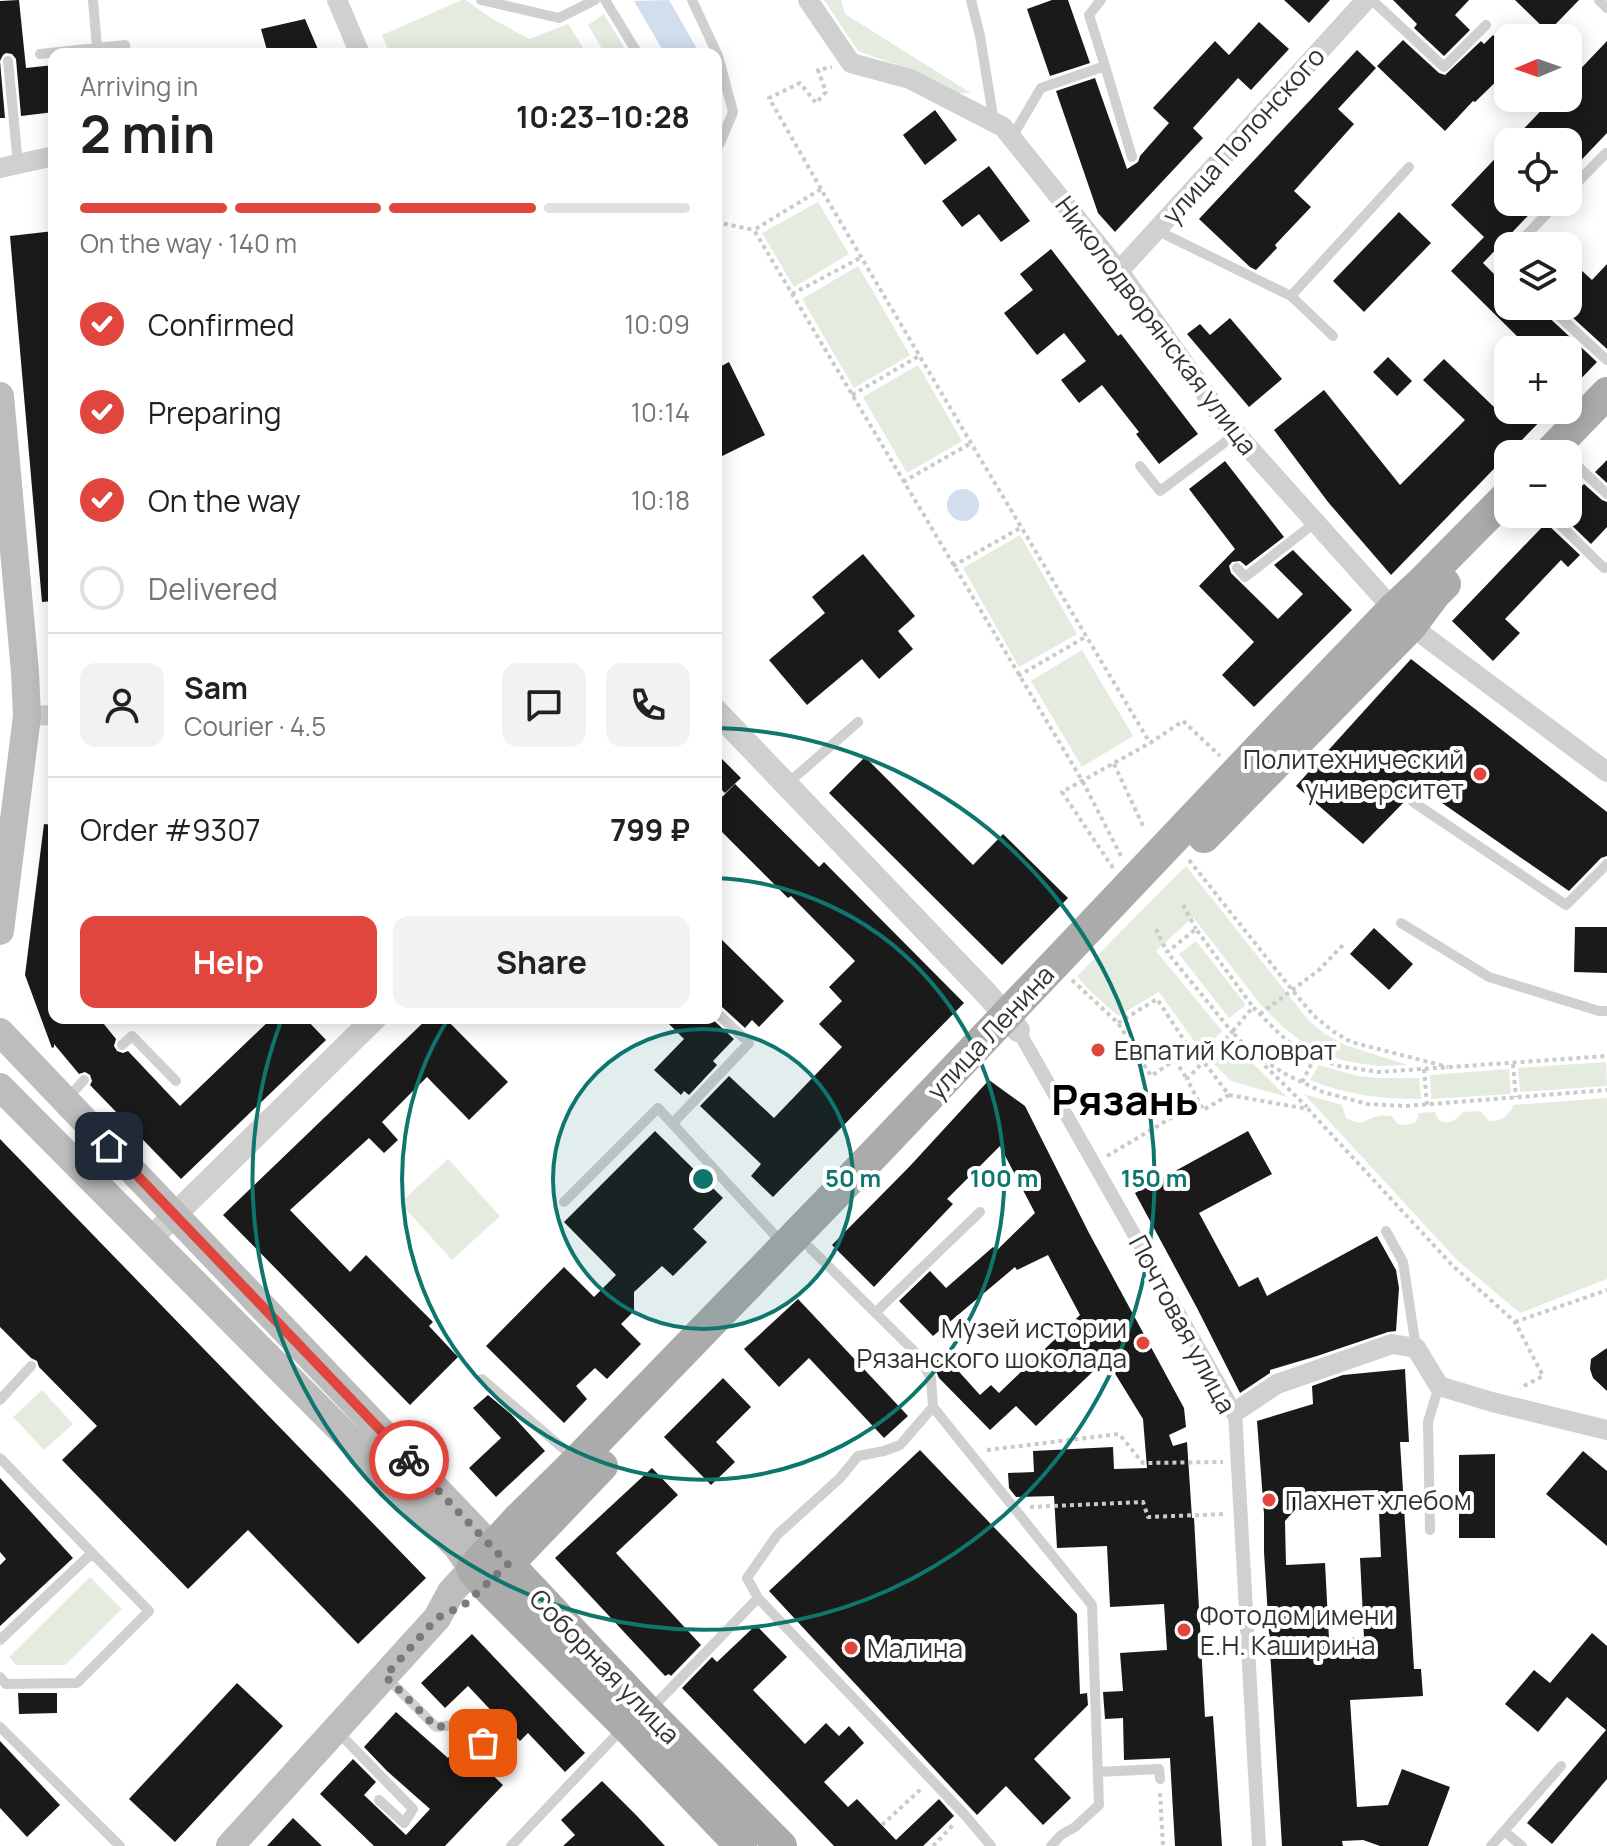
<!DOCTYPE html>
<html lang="en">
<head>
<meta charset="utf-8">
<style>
	:root { --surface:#fff; --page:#f2f2f2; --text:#202124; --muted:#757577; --line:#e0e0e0; --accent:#e0463e }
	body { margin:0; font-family:Manrope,sans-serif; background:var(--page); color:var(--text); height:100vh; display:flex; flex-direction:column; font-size:30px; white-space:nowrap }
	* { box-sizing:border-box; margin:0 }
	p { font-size:26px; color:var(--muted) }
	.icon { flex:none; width:44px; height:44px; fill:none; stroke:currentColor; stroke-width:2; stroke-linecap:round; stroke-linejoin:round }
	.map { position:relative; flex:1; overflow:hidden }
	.sheet { position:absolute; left:48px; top:48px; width:674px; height:976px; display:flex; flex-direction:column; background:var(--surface); border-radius:16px; box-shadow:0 4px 20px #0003 }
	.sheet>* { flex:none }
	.needle { width:52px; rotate:268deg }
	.fabs { position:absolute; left:1494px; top:24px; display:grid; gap:16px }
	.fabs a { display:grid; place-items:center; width:88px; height:88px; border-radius:16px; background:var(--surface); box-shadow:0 4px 20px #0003; font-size:40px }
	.pin { position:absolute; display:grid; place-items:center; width:68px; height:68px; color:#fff; margin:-34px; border-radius:16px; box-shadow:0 4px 12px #0006 }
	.courier { position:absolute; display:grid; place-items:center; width:80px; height:80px; margin:-40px; border:6px solid #e0463e; border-radius:50%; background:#fff; color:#222; box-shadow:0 2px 10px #0007 }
	.summary em { font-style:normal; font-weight:700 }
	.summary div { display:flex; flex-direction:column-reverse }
	.summary { display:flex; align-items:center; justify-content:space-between; height:136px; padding:0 32px }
	h1 { font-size:52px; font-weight:700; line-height:60px }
	.bar { display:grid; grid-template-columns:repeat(4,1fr); gap:12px 8px; align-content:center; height:96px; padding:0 32px }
	.bar i { height:10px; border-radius:6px; background:var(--line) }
	.bar .selected { background:var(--accent) }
	.bar p { grid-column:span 4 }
	.line { display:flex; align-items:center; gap:20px; padding:0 32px; border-top:2px solid var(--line) }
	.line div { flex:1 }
	.round { display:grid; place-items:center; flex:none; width:84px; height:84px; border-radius:16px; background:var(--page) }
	ol { padding:0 32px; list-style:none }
	li { display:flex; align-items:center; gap:24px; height:88px }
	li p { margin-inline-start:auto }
	li .icon { padding:8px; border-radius:50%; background:var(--accent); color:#fff; stroke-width:4 }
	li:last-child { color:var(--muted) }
	li i { width:44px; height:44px; border:4px solid var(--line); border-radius:50% }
	.primary-button { display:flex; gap:16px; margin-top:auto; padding:16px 32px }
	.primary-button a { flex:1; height:92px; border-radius:16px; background:var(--accent); color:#fff; font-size:32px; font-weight:700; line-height:92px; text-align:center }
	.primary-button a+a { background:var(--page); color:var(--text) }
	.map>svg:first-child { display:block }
	.green { fill:#e4ebdf }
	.water { fill:#d0deed }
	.building { fill:#1a1a1a; fill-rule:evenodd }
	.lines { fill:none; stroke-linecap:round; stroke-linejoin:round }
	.path { stroke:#cacaca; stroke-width:4; stroke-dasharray:4 4; stroke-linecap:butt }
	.service { stroke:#d0d0d0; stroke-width:10 }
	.pedestrian { stroke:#d0d0d0; stroke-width:14 }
	.minor { stroke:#d0d0d0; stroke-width:20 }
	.tertiary { stroke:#d0d0d0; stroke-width:24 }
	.secondary { stroke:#bdbdbd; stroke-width:28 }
	.primary { stroke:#ababab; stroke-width:32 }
	.done { stroke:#7a7a7a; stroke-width:8; stroke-dasharray:0 14.4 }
	.route { stroke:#e0463e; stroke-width:10 }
	.ring { fill:none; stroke:#0f766e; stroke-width:4 }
	.poi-dot { fill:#e0463e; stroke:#fff; stroke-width:3 }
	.labels { text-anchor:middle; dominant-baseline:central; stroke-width:8; stroke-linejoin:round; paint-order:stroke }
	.street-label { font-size:26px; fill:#333; stroke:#fff }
	.poi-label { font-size:26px; fill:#333; stroke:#fff; text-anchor:start }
	.town-label { font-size:42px; font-weight:bold; fill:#000; stroke:#fff }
	.centre { fill:#0f766e; stroke:#fff; stroke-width:4 }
	.ring-label { font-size:24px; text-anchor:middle; font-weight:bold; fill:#0f766e; stroke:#fff; stroke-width:8; stroke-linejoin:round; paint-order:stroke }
</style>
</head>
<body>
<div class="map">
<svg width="1607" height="1846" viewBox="0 0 1607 1846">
	<rect width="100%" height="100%" fill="#fff"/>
	<path class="green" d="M462,0H466L491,18L529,39L568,24L587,54H390L382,35Z
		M824,0H841L845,14L971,93H957L917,72L858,51Z
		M604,14L628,54H605L588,25Z
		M818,202L849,254L794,287L762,233Z
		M858,266L910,355L854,388L802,299Z
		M918,365L962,441L907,473L863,397Z
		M1020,535L1077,634L1019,667L963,568Z
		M1082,650L1133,736L1082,767L1031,681Z
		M1186,866L1309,1021L1325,1034L1345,1045L1408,1065L1377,1066L1345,1061L1312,1050L1282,1026L1260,1004L1193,917L1156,951L1222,1031L1202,1052L1159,992L1118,1016L1090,991L1077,976Z
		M1196,941L1246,1005L1229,1018L1179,954Z
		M1231,1042L1287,1097L1231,1081L1213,1063Z
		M1606,1062L1607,1086L1520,1092L1518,1068Z
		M1319,1065L1358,1076L1379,1078H1419L1421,1099C1383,1099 1345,1095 1310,1080Z
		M1509,1069L1511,1094L1431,1099L1430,1075Z
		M1304,1094L1342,1105L1346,1118C1365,1127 1361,1121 1378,1116C1382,1115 1387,1116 1392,1116L1397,1124L1407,1125L1416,1122L1419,1113L1435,1112L1439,1121C1451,1124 1456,1121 1463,1112L1480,1111L1489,1121C1503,1121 1507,1117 1514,1105L1607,1098V1279L1520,1313L1458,1261Z
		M448,1159L500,1216L452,1260L400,1203Z
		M42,1390L73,1424L44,1450L13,1417Z
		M90,1577L122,1609L65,1665H16L9,1657Z"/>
	<path class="water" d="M669,0L700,54H665L634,1Z
		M947 505a16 16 0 1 1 32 0a16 16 0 1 1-32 0Z"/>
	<path class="building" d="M19,0L26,68L54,65V112L21,116L16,59L12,54L6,53L3,55L0,61L5,118H0V1Z
		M1052,0H1068L1090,63L1050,76L1027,9Z
		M1284,0H1330L1309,23Z
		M1393,0H1469L1455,15L1470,30L1444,56L1414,28L1417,24Z
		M1515,0H1579L1548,32Z
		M305,19L320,54H268L261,29Z
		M1259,22L1289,49L1251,90L1238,78L1193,128L1203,138L1115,232L1098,213L1056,91L1095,78L1127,169L1138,162L1140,156L1169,123L1153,108L1215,41L1229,55Z
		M1493,35L1508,50V70L1475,102L1473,101L1445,131L1377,66L1403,40L1439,73L1445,75L1481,41L1484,44Z
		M1607,41V133L1568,174V142H1511L1553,98H1568V82Z
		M1357,50L1376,68L1338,109L1354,124L1294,191L1311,207L1275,245L1277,248L1256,270L1250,267L1199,219Z
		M935,110L957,140L925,165L903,135Z
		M1508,145V202H1541L1483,263L1508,288V306H1540L1543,312L1597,362L1568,392V350H1531L1451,271L1484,237L1451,205Z
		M989,166L1030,221L1001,242L979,214L962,227L942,201Z
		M1399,212L1431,243L1364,312L1333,281Z
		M54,231V601L42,602L10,236Z
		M1051,249L1118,336L1121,334L1198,434L1159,464L1136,434L1139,432L1102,385L1079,403L1061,380L1086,361L1064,333L1037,355L1004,313L1033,290L1020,274Z
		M1568,258L1592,280L1607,264V349L1560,306H1568Z
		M1230,318L1282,379L1249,407L1187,334L1200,324L1210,335Z
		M1388,357L1412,381L1397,396L1373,372Z
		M1444,359L1494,407L1508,393V410H1551L1391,575L1328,502L1274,430L1324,390L1400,485L1465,420L1423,380Z
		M729,362L765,435L716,459V369Z
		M1607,460V483L1595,472Z
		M1225,461L1284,537L1246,566L1240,561L1232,562L1229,566L1231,573L1278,619L1303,594L1274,565L1293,550L1352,610L1254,707L1222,675L1254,642L1199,586L1235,549L1189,489Z
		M1584,484L1602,500L1607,502V527L1591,544L1560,514H1568V500Z
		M1546,523L1580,555L1568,567L1561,560L1505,619L1520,633L1493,661L1452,621Z
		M863,554L915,616L898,631L913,649L879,679L862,659L807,705L769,660L825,613L812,597Z
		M1411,659L1607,812V856L1601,858L1569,891L1419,787L1407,797L1405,801L1363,844L1296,786Z
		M716,753L741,778L725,793L716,784Z
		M865,757L973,865L1003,834L1068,898L1002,965L829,793Z
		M735,784L819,867L824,862L964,1003L773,1197L751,1176L761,1164L700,1106L729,1076L774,1118L842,1047L819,1024L842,1001L829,987L855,961L791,896L788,898L716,826V803Z
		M44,824L54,825V1018H99L116,1039L114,1046L117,1051L123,1053L128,1051L180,1106L272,1018H305L326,1040L181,1179L90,1085L92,1081L90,1075L85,1072L79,1074L54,1044V1047L52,1048L25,975Z
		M1575,927H1607V973L1574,972Z
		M1374,928L1413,964L1389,990L1350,954Z
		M716,934L784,1001L759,1027L752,1020L745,1028L721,1006L716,1004Z
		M428,1018H445L508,1082L469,1120L427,1077L382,1122L398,1140L384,1153L369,1138L290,1210L350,1272L366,1255L433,1322L429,1326L458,1357L410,1405L223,1215Z
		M663,1018H711L734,1039L713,1061L717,1065L689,1095L684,1091L681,1095L654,1070L684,1039Z
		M989,1080L1025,1106L1089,1233L1184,1408L1186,1427L1169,1435L1173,1446L1187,1442L1192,1518H1194L1205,1717L1213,1716L1222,1846H1175L1170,1758L1124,1760L1123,1718L1105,1719L1103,1692L1123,1691L1120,1653L1167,1650L1164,1604L1110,1607L1107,1546L1057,1548L1054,1496L1016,1497L1009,1488L1008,1473L1034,1472L1033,1451L1113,1447L1114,1469L1147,1468L1143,1419L1106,1359L1036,1426L1016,1406L990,1430L939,1378L933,1365L943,1354L980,1395L991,1385L999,1393L1080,1315L1048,1255L1017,1270L1015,1267L933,1336L899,1301L930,1271L946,1288L993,1247L996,1251L1035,1213L1000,1146L947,1199L953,1204L874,1287L832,1245L910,1166Z
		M655,1131L723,1198L693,1229L707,1242L673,1276L662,1266L634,1292V1311L621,1324L641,1344L607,1379L595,1368L576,1386L587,1399L564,1423L486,1346L564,1267L594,1297L616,1275L564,1222Z
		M1248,1131L1272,1174L1199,1213L1239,1287L1258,1277L1267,1296L1377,1236L1396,1270L1399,1288L1396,1331L1388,1332L1317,1356L1270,1370V1373L1240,1393L1197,1308L1135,1193Z
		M0,1139L426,1578L358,1644L248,1530L188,1589L62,1460L97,1426L39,1367L37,1361L31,1358L0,1327Z
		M798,1299L908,1416L884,1438L809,1358L779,1387L744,1349Z
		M1607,1348V1391L1593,1378L1590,1369L1591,1359Z
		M1405,1369L1409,1442H1400L1414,1669H1421L1423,1696L1350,1700L1357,1807L1388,1805L1402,1769L1450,1787L1428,1846H1380L1363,1840L1342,1841L1343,1846H1282L1264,1552V1514L1257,1421L1313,1404L1312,1386L1343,1375ZM1378,1490L1381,1557L1360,1558L1364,1637L1329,1639L1325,1563L1286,1565L1285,1521L1311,1492Z
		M723,1378L751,1407L716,1442L735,1462L711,1485L664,1437Z
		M488,1395L511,1414L545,1451L496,1497L469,1468L501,1438L473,1408Z
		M920,1450L1077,1614L1080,1694L1087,1693L1088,1705L1034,1759L1071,1798L1043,1825L1006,1786L977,1815L769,1591Z
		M1583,1451L1607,1471V1546L1546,1494Z
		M1495,1454V1538H1459V1455Z
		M652,1468L678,1495L616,1553L701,1645L671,1676L669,1674L665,1676L555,1558Z
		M0,1478L73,1558L0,1626V1565L6,1559L0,1552Z
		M756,1625L787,1657L753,1690L805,1744L826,1723L839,1736L849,1726L864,1743L824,1782L848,1807L857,1799L896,1840L939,1799L954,1816L923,1846H834L682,1688L712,1657L717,1662Z
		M1592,1633L1607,1646V1779L1552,1844L1527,1823L1606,1730L1567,1697L1538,1732L1505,1704L1534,1670L1550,1683Z
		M472,1634L585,1753L565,1772L528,1733L520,1741L468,1686L445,1708L421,1683Z
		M237,1683L283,1726L175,1842L129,1799Z
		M18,1693H57V1713L19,1714Z
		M396,1712L448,1758L461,1745L503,1785L445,1846H374L320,1794L353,1759L376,1782L364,1795L406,1835L430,1809L387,1771L364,1747Z
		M0,1741L60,1805L27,1837L0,1808Z
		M602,1781L637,1816L665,1846H563L575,1835L561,1820Z
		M293,1818L322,1846H267Z"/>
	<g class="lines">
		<path class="path" d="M821,189L769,98L800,83L816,103L826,92L818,70L832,67
			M716,222L754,230
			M792,294L862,257
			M852,395L919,356
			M903,482L971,443
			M953,566L1022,527
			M1018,676L1087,636
			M1114,764L1144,828
			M1121,856L1083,782L754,230L821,189L971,443L1150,743
			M1189,860L1293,991L1314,1016L1334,1032L1351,1042L1448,1067
			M1113,868L1062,792L1150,743L1183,721L1220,756
			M1183,905L1196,929
			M1156,929L1167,952
			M1072,980L1118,1023L1151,1076L1190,1050L1204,1062L1229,1095L1308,1109L1452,1265L1515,1322L1543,1376L1520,1388
			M1260,1014L1319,970L1343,945
			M1118,1023L1157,999L1190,1049
			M1315,1057L1339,1066L1379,1072L1607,1056
			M1175,1060L1187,1079
			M1259,1060L1307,1107
			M1513,1064L1516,1097
			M1424,1069L1427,1105
			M1302,1082L1315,1057C1290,1048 1271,1025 1253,1007L1232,1032L1252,1053L1287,1075L1323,1092L1367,1104L1406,1106L1607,1090
			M1229,1095L1203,1110L1187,1079L1232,1032L1167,952L1196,929L1253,1007
			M1107,1156L1198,1102
			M1515,1322L1607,1290
			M987,1450L1119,1434L1143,1463L1223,1462
			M1030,1507L1143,1502L1148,1517L1226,1514
			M1160,1793L1163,1846
			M882,1825L921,1789
			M933,1846L953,1825"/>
		<path class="service" d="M93,0L97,48
			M481,0L559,18L595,0
			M605,0L638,54
			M692,0L718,56L733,112L720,143L716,146
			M971,0L980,36L994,122
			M1372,0L1444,67L1486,25
			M1599,0L1607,8
			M40,54L125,45L126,54
			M8,61L18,164
			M1105,66L1132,157
			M1012,137L1041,88L1105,66L1089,15L1101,0
			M1568,192L1606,153
			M1156,230L1291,296L1333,336
			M1516,246L1558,202
			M1508,254L1500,262L1508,270
			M1291,296L1409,167
			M1548,306L1607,360
			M1569,458L1607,494
			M1140,466L1160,491L1236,434
			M1549,514L1604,568L1607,567
			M1237,568L1245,577L1316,522
			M787,784L858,722
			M1413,802L1566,905L1607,864
			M1401,923L1489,977L1599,1011H1607
			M122,1045L132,1036L176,1081
			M67,1099L84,1080
			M673,1123L749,1043L716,1012
			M564,1202L658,1108L783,1244
			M1386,1231L1403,1262L1416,1348
			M810,1248L916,1353L931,1378L933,1407L1092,1605L1099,1805L1075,1827L1061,1835L1051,1846
			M876,1312L980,1212
			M482,1379L573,1457
			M0,1400L31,1366
			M933,1407L900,1445L884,1451L858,1456L840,1478L777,1535L747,1578L758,1598L964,1814L991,1846
			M0,1458L92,1553L0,1640
			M1430,1530L1428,1422L1439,1386
			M0,1677L6,1684L77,1683L149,1611L92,1553
			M387,1678L436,1727L463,1724L483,1743
			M651,1709L758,1598
			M0,1727L120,1846
			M338,1732L413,1809L404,1823L379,1800
			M1098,1772L1159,1769L1160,1779
			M1504,1831L1561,1766
			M511,1846L621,1730
			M1491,1846L1504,1831L1522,1846"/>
		<path class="pedestrian" d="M1018,1030L1235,1412L1259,1846"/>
		<path class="minor" d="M337,0L360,54
			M808,0L851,63L910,79L1003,127L1119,271L1224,420L1393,609L1411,626L1607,772
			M0,168L54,156
			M1119,271L1366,0
			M27,716L54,715
			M1235,1412L1277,1384L1392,1344L1416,1348L1439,1386L1492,1402L1607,1430"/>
		<path class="tertiary" d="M716,711L986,993L1018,1030
			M151,1238L375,1018"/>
		<path class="secondary" d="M0,396L25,672L27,716L0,931
			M0,1032L506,1562
			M0,1087L458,1548L472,1569L451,1592L437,1618L230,1846"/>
		<path class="primary" d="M1548,454L1607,393
			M1204,837L1411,626L1435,594L1445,584
			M602,1466L508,1564L648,1712L781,1846
			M741,1846L625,1725L485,1585L472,1569L518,1519L578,1460L882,1146L1269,738L1393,609L1421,583L1508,495"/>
	</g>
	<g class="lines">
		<path class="done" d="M409,1460L508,1564L464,1605L437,1618L385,1676L436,1727L463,1724L483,1743"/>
		<path class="route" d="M109,1146L409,1460"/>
	</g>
	<circle cx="703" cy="1179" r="150" fill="#0f766e" fill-opacity=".12"/>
	<g class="ring">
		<circle cx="703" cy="1179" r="150"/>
		<path d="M716 878A301 301 0 1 1 448 1019"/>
		<path d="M719 728A451 451 0 1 1 281 1021"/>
	</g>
	<g class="poi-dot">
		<circle cx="1480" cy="774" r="8"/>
		<circle cx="1098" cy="1050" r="8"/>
		<circle cx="1143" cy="1343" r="8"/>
		<circle cx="1269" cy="1500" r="8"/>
		<circle cx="1184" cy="1630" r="8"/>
		<circle cx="851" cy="1648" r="8"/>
	</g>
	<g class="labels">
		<g class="street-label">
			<text transform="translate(1243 135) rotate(-48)">улица Полонского</text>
			<text transform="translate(1157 325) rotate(53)">Николодворянская улица</text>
			<text transform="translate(990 1032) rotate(-47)">улица Ленина</text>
			<text transform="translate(1183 1324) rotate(62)">Почтовая улица</text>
			<text transform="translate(605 1666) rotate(46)">Соборная улица</text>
		</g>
		<g class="poi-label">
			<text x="1464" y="759" text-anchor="end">Политехнический<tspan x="1464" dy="30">университет</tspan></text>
			<text x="1114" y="1050">Евпатий Коловрат</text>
			<text x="1127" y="1328" text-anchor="end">Музей истории<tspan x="1127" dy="30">Рязанского шоколада</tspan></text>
			<text x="1285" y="1500">Пахнет хлебом</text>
			<text x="1200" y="1615">Фотодом имени<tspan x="1200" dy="30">Е.Н. Каширина</tspan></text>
			<text x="867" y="1648">Малина</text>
		</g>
		<g class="town-label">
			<text x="1125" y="1099">Рязань</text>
		</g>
	</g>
	<circle cx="703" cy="1179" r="12" class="centre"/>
	<g class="ring-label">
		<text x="853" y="1187">50 m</text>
		<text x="1004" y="1187">100 m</text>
		<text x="1154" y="1187">150 m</text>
	</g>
</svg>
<div class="fabs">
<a><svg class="needle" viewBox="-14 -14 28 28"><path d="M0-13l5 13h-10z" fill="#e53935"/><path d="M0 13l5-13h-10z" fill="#757577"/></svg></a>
<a><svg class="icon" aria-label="locate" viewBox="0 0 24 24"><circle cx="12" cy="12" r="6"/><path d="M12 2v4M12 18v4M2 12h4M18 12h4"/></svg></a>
<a><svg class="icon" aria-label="layers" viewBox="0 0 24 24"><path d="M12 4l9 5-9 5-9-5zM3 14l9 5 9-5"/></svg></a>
<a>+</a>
<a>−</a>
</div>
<div class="pin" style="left:483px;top:1743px;background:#ea580c"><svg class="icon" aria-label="bag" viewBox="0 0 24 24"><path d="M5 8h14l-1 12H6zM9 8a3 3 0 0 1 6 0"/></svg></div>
<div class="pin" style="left:109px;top:1146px;background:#1f2937"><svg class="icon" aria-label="home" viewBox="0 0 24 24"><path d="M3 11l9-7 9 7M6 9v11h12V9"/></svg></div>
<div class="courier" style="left:409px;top:1460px"><svg class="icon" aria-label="bike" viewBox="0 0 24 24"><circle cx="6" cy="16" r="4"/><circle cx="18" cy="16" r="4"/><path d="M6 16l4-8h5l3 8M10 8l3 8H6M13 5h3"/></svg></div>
<section class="sheet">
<div class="summary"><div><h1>2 min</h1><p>Arriving in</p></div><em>10:23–10:28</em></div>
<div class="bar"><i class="selected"></i><i class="selected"></i><i class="selected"></i><i></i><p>On the way · 140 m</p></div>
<ol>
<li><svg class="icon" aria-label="check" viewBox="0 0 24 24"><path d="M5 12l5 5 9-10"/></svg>Confirmed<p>10:09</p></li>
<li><svg class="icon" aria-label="check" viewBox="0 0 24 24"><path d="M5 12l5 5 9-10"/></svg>Preparing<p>10:14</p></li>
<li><svg class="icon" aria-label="check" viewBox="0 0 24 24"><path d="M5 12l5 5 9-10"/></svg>On the way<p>10:18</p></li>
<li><i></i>Delivered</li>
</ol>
<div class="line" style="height:144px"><a class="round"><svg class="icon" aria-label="person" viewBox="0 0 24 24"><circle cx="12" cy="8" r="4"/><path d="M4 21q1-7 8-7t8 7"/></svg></a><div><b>Sam</b><p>Courier · 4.5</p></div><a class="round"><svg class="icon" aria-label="chat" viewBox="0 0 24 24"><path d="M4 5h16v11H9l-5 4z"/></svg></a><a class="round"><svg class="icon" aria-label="phone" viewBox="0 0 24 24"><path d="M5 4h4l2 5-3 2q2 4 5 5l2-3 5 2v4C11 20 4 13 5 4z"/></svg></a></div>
<div class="line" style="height:104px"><div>Order #9307</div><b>799 ₽</b></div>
<div class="primary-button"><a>Help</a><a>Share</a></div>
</section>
</div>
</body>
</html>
